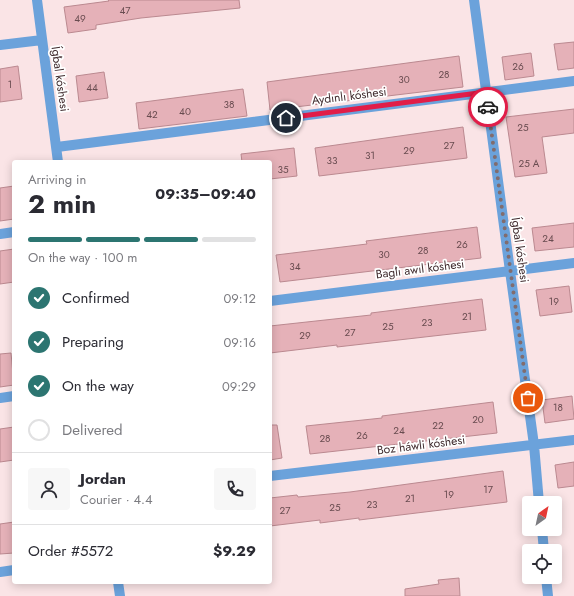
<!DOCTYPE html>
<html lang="en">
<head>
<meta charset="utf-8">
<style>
	:root { --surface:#fff; --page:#f7f7f7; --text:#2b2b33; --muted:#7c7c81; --line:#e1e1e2; --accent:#2c7571 }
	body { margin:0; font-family:Jost,sans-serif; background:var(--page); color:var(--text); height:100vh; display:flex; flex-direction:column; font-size:15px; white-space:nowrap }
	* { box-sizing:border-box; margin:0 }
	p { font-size:13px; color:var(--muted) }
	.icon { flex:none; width:22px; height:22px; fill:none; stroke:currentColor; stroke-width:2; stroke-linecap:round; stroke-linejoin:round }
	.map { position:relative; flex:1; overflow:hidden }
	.side { position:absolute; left:12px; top:160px; width:260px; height:424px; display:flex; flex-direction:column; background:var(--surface); border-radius:4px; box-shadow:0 2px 10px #0003 }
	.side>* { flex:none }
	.needle { width:26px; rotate:33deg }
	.tools { position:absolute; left:522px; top:496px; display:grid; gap:8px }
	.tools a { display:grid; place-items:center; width:40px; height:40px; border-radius:4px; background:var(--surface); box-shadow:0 2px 10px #0003; font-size:20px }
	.pin { position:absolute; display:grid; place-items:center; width:34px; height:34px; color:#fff; margin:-17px; border:2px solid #fff; border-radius:50%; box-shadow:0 1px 4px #0007 }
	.courier { position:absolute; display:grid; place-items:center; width:40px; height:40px; margin:-20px; border:3px solid #e11d48; border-radius:50%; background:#fff; color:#222; box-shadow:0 1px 5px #0007 }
	.head em { font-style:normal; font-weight:700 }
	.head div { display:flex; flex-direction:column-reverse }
	.head { display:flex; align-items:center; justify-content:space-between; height:68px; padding:0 16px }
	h1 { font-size:26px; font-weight:700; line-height:30px }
	.bar { display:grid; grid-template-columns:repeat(4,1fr); gap:6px 4px; align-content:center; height:48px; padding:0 16px }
	.bar i { height:5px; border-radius:3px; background:var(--line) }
	.bar .on { background:var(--accent) }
	.bar p { grid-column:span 4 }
	.line { display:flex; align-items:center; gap:10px; padding:0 16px; border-top:1px solid var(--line) }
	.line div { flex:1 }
	.round { display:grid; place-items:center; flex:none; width:42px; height:42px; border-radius:4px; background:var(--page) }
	ol { padding:0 16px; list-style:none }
	li { display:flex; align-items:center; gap:12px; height:44px }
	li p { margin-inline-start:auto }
	li .icon { padding:4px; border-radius:50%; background:var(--accent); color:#fff; stroke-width:4 }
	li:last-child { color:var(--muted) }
	li i { width:22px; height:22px; border:2px solid var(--line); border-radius:50% }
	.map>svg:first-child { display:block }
	.building { fill:#e5b1b8; stroke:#bb8990 }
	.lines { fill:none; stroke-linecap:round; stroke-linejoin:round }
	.street { stroke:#6ba2db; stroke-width:10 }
	.done { stroke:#816c6e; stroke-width:4; stroke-dasharray:0 7.2 }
	.route { stroke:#e11d48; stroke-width:5 }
	.labels { text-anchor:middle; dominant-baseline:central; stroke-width:3.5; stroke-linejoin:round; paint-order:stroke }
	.number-label { font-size:10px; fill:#694c50 }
	.street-label { font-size:12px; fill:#402b2e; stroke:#fff }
</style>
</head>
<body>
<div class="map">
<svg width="574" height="596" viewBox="0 0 574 596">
	<rect width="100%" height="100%" fill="#fae4e6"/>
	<path class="building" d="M108,0H239L240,8L141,18L96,25V29L68,33L64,7L109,1Z
		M574,42V68L558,70L554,44Z
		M531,53L534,76L505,80L502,57Z
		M459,56L463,87L270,110L267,82Z
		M18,66L22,99L0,102V69Z
		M104,72L108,98L79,102L76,76Z
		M243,89L247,116L139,129L136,103Z
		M574,109V133L542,137L547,173L515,177L506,117Z
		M463,127L467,158L319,176L315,148Z
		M294,148L297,176L270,179V162H242L241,154Z
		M14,186V219L0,221V188Z
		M574,223V247L535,251L532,228Z
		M477,227L481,258L280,282L276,255L367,244L366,241Z
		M14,249V282L0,284V251Z
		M569,286L572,312L540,316L536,290Z
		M482,299L486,330L337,347V345L270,353V326L371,315V313Z
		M11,353L14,385L0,387V354Z
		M572,396L574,419L545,423L542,400Z
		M493,402L497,433L310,454L306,426L382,418V416Z
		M270,425H277L282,458L270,460Z
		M14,427V460L0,462V429Z
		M574,462V486L558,488L555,465Z
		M503,471L507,502L359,520V518L320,523V520L270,526V498L297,495L298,497L350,492Z
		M14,522V553L0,554V524Z
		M459,578L460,596H405V589L439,584L438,580Z"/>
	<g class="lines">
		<path class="street" d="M37,0L58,162
			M474,0L510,271L534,445L539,503
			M0,45L42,40
			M57,147L574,81
			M0,234L14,232
			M270,301L574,263
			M0,398L14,396
			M270,476L574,440
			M542,529L544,551
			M0,572L14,570
			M546,577L548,596
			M118,582L120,596"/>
	</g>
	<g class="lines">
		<path class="done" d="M488,107L528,398"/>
		<path class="route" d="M286,118L486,92L488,107"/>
	</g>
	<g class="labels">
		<g class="number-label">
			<text x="125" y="10">47</text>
			<text x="80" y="18">49</text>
			<text x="518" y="66">26</text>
			<text x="444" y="74">28</text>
			<text x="404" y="79">30</text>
			<text x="10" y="84">1</text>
			<text x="92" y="87">44</text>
			<text x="229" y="104">38</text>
			<text x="185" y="111">40</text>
			<text x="152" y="114">42</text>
			<text x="523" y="127">25</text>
			<text x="449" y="145">27</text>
			<text x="409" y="150">29</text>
			<text x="370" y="155">31</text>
			<text x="332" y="160">33</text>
			<text x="529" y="163">25 А</text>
			<text x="283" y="169">35</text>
			<text x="548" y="238">24</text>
			<text x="462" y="244">26</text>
			<text x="423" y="250">28</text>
			<text x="384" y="254">30</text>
			<text x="295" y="266">34</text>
			<text x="554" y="301">19</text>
			<text x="467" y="316">21</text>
			<text x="427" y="322">23</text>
			<text x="388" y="326">25</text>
			<text x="350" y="332">27</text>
			<text x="305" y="335">29</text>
			<text x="558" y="407">18</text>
			<text x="478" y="419">20</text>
			<text x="438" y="425">22</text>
			<text x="399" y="430">24</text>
			<text x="362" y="435">26</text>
			<text x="325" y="438">28</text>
			<text x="488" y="489">17</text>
			<text x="449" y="494">19</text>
			<text x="410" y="498">21</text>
			<text x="372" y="504">23</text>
			<text x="335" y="507">25</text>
			<text x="285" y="510">27</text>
		</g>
		<g class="street-label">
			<text transform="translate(60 79) rotate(82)">Íǵbal kóshesi</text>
			<text transform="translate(349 96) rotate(-7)">Aydınlı kóshesi</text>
			<text transform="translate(520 250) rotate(82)">Íǵbal kóshesi</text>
			<text transform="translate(420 269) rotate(-7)">Baǵlı awıl kóshesi</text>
			<text transform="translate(421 445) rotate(-7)">Boz háwli kóshesi</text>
		</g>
	</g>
</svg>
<div class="tools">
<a><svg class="needle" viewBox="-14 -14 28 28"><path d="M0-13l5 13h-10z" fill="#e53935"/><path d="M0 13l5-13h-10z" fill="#7c7c81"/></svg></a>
<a><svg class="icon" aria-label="locate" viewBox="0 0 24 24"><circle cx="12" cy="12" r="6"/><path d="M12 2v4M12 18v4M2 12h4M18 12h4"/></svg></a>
</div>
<div class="pin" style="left:528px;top:398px;background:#ea580c"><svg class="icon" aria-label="bag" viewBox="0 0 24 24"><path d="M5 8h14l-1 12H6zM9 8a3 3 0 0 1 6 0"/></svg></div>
<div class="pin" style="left:286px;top:118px;background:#1f2937"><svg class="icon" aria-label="home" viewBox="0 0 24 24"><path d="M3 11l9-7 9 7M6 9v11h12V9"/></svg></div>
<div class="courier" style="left:488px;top:107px"><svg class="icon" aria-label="car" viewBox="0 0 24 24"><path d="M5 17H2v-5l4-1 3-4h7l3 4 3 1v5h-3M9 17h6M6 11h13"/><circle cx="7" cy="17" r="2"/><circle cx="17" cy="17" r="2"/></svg></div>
<section class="side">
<div class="head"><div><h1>2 min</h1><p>Arriving in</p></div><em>09:35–09:40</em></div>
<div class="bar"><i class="on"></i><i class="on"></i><i class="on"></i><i></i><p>On the way · 100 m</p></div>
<ol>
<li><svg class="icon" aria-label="check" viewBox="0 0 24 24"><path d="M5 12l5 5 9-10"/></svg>Confirmed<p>09:12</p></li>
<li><svg class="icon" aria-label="check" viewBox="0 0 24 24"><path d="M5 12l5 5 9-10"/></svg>Preparing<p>09:16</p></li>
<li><svg class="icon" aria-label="check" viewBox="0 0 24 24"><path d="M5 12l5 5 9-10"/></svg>On the way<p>09:29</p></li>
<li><i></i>Delivered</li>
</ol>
<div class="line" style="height:72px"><a class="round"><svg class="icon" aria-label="person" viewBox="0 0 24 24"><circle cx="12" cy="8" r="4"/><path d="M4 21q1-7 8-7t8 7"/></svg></a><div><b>Jordan</b><p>Courier · 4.4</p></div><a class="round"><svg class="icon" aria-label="phone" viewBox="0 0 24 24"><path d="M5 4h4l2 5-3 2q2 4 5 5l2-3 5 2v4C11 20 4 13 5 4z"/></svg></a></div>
<div class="line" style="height:52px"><div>Order #5572</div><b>$9.29</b></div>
</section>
</div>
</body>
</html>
